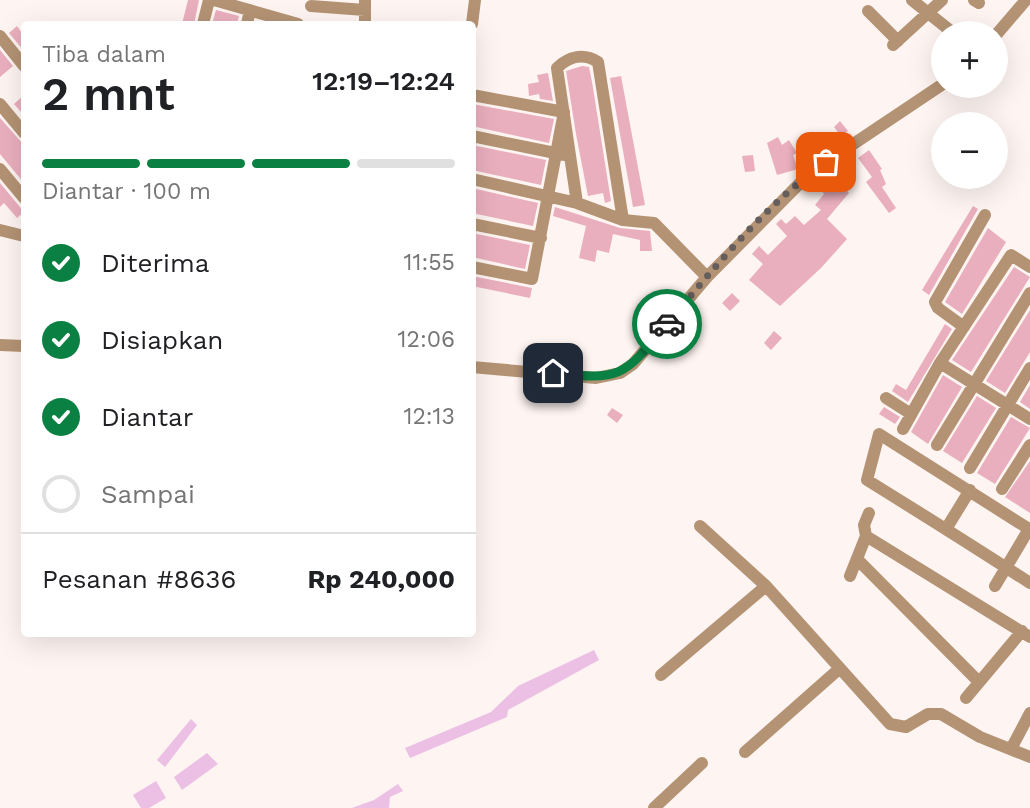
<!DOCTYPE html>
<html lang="id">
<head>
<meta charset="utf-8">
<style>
	:root { --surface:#fff; --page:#f2f2f2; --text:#202124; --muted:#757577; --line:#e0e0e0; --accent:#0b8043 }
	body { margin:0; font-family:"Work Sans",sans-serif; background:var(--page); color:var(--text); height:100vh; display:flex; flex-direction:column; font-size:26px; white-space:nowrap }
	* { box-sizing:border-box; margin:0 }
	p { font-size:23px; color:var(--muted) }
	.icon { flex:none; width:38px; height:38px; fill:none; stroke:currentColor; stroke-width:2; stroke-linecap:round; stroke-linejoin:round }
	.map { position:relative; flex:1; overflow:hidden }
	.panel { position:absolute; left:21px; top:21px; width:455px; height:616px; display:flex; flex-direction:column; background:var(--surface); border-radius:7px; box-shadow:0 7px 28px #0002 }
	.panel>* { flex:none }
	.controls { position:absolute; left:931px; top:21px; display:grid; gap:14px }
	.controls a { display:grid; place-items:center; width:77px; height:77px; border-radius:50%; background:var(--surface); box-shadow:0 7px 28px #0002; font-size:35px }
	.pin { position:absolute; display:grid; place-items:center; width:60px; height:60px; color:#fff; margin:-30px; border-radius:14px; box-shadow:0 4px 10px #0006 }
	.courier { position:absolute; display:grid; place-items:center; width:70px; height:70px; margin:-35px; border:5px solid #0b8043; border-radius:50%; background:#fff; color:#222; box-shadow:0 2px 9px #0007 }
	.summary em { font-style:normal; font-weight:600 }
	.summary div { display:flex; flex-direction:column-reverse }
	.summary { display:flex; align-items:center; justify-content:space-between; height:119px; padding:0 21px }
	h1 { font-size:46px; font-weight:600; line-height:52px }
	.bar { display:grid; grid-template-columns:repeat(4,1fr); gap:10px 7px; align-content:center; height:84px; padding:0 21px }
	.bar i { height:9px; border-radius:5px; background:var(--line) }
	.bar .on { background:var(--accent) }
	.bar p { grid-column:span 4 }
	.line { display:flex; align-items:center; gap:18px; padding:0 21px; border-top:2px solid var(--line) }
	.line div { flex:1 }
	ol { padding:0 21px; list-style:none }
	li { display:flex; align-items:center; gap:21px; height:77px }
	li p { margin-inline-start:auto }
	li .icon { padding:7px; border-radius:50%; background:var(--accent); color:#fff; stroke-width:4 }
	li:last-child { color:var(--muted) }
	li i { width:38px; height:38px; border:4px solid var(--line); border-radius:50% }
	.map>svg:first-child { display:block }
	.water { fill:#ecbfe5 }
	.building { fill:#eaafbe }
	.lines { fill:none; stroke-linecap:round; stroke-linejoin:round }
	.minor { stroke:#b49374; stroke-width:12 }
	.done { stroke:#655e5d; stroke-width:7; stroke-dasharray:0 12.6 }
	.route { stroke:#0b8043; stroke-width:9 }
</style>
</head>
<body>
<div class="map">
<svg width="1030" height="808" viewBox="0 0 1030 808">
	<rect width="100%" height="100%" fill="#fef4f1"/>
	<path class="water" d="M594,650L599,660L508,710L507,717L410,758L405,748L491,712L518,686Z
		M191,719L197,725L165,767L157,760Z
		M207,753L218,764L182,790L174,777Z
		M156,781L166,798L149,808H141L133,795Z
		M398,784L403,791L390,797L389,808H352L374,800Z"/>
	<path class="building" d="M188,0H199L194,24H182Z
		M216,10L239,16L237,24H212Z
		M17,26L24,36V51L9,33Z
		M0,50L13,66L0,77Z
		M582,66L589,67L592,82L611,201L605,203L603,193L588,196L576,134L566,71Z
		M548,73L553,101L540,99L539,94L529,96L528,84L539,82L537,75Z
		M621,76L645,205L633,207L610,78Z
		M24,95V109L21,112L14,104Z
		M472,104L554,119L549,143L472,126Z
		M0,118L24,145V183L0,154Z
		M840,121L848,131L841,136L834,127Z
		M778,137L782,145L789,140L797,153L793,155L798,169L777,175L767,143Z
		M472,145L546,160L541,185L472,170Z
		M869,150L882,169L880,170L886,184L882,187L896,208L889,213L866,182L872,177L858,158Z
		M753,155L755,171L745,172L742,156Z
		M835,178L849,193L827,219L847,239L821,268L780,306L749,280L763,264L752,254L759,246L768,255L787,236L776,224L781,219L786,224L795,216L804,225L821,210L815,205L824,194L822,191Z
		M0,183L24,212L17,218L4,203L0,207Z
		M472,188L538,203L533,226L472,213Z
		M973,206L978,209L929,295L922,290Z
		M555,207L620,228L650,231L652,251H640V240L613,234L609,253L597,250L595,262L579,258L586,226L553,216Z
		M988,228L1006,242L962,314L945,302Z
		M472,233L530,245L525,269L472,257Z
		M1014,267L1030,277L971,372L952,360Z
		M472,276L532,288L530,298L472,286Z
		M732,293L740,301L730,311L722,303Z
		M1030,310V352L1005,393L986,381Z
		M945,324L952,329L908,402L892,391L896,384L906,390Z
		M774,331L782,338L771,350L764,343Z
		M943,375L962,387L928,444L911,432Z
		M1030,385V409L1020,402Z
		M977,396L996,408L962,463L943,451Z
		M884,407L900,417L895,424L879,414Z
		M612,408L623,415L617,423L607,415Z
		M1011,417L1030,428L995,484L977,473Z
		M1030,461V513L1005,497Z"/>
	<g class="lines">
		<path class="minor" d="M214,0L298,24
			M912,0L952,32
			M974,0L979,3
			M311,6L365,10
			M868,11L898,41
			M203,24L209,0
			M247,24L250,10
			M365,24V0
			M472,24L475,0
			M996,35L1026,0
			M0,36L24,66
			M893,45L942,0
			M472,95L564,112L532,279L472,267
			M0,104L24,133
			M472,136L565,155
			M0,169L24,198
			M472,179L577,203L623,220L654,223L707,277
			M577,203L557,68C569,56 584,53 598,62L623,220
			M472,224L541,238
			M0,230L24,236
			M964,327L938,308L935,302L985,215
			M0,345L24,346
			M940,363L1030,419
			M472,367L596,378L620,373L633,364L707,277L810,173L943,84
			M886,398L911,414
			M903,429L940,363L1011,255L1030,267
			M937,445L1030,293
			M970,468L1030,368
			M1002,489L1030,445
			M700,526L766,586L890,724L906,727L928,714H941L980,737L1030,757
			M946,529L970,490
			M866,536L1030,637
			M858,560L979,682
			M850,576L866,536L864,525L869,513
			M995,586L1029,529L879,434L867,480C922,514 976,548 1030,583
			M661,675L766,586
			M966,698L1022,631
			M1011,749L1030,713
			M745,752L839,669
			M654,808L702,763"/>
	</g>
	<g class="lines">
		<path class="done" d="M667,324C714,268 765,205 826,162"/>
		<path class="route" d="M553,373C622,381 624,376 667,324"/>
	</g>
</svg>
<div class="controls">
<a>+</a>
<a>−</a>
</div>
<div class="pin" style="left:826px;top:162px;background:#ea580c"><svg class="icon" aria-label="bag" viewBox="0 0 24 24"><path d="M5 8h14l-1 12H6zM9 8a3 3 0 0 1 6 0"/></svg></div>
<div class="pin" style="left:553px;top:373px;background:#1f2937"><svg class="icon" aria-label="home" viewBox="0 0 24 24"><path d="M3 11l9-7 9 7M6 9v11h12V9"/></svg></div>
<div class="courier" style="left:667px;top:324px"><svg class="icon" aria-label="car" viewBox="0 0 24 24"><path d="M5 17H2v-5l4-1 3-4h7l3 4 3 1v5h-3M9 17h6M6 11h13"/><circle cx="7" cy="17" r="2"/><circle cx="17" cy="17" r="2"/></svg></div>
<section class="panel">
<div class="summary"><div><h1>2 mnt</h1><p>Tiba dalam</p></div><em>12:19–12:24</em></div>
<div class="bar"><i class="on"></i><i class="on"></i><i class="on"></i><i></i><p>Diantar · 100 m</p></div>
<ol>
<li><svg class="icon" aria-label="check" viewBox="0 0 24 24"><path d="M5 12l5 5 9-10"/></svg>Diterima<p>11:55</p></li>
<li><svg class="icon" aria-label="check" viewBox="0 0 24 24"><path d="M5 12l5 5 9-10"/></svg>Disiapkan<p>12:06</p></li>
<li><svg class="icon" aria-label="check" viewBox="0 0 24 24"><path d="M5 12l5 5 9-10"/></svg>Diantar<p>12:13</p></li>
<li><i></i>Sampai</li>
</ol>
<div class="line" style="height:91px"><div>Pesanan #8636</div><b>Rp 240,000</b></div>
</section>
</div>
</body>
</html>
